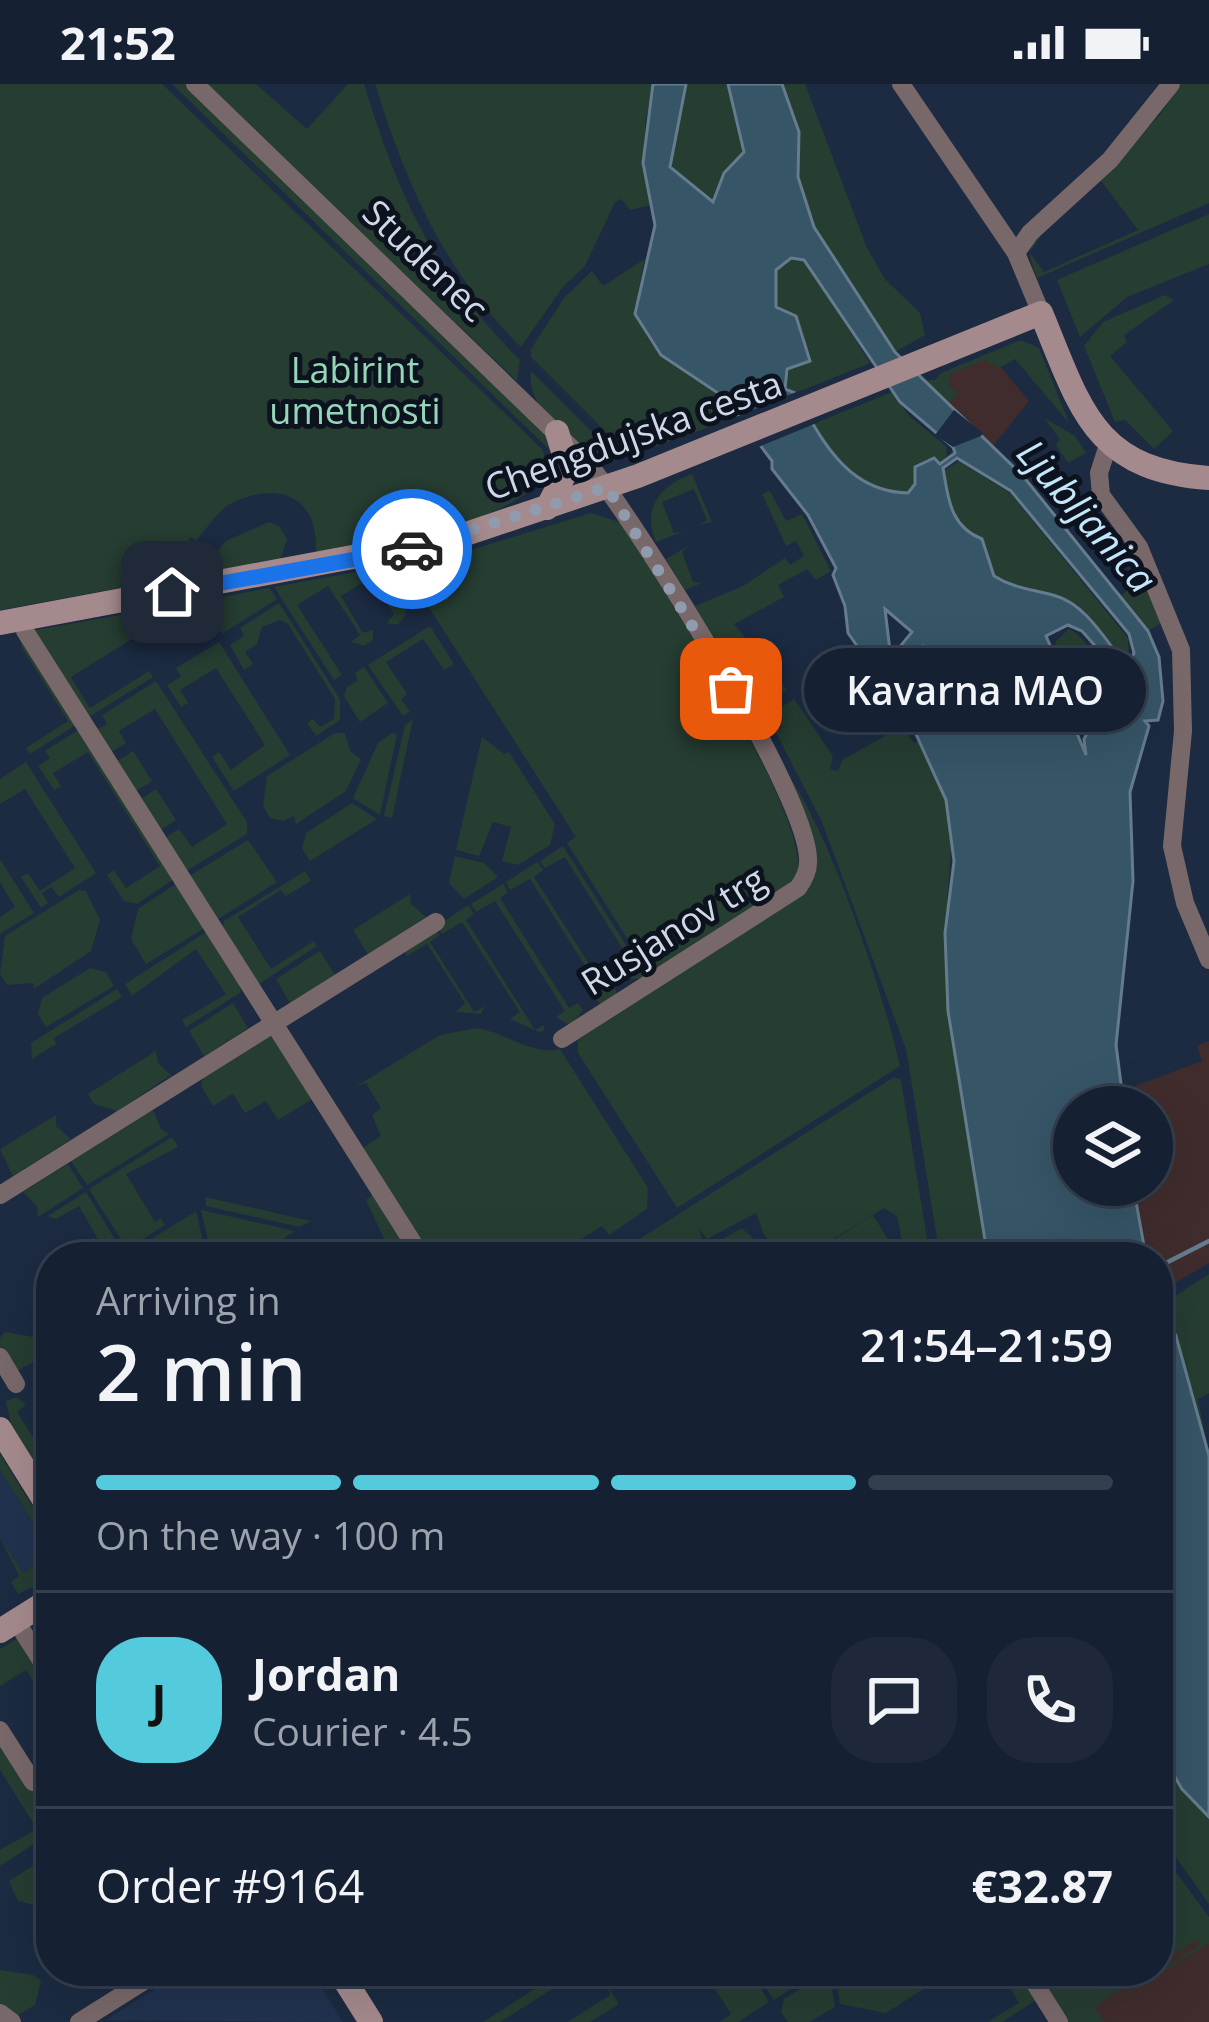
<!DOCTYPE html>
<html lang="en">
<head>
<meta charset="utf-8">
<style>
	:root { --surface:#152032; --page:#1e283a; --text:#f1f3f6; --muted:#9da3ac; --line:#343e4d; --accent:#54cadd }
	body { margin:0; font-family:"Open Sans",sans-serif; background:var(--page); color:var(--text); height:100vh; display:flex; flex-direction:column; font-size:45px; white-space:nowrap }
	* { box-sizing:border-box; margin:0 }
	p { font-size:39px; color:var(--muted) }
	.icon { flex:none; width:66px; height:66px; fill:none; stroke:currentColor; stroke-width:2; stroke-linecap:round; stroke-linejoin:round }
	.map { position:relative; flex:1; overflow:hidden }
	.drawer { position:absolute; left:36px; top:1158px; width:1137px; height:744px; display:flex; flex-direction:column; background:var(--surface); border-radius:48px; box-shadow:0 12px 48px #0002,0 0 0 3px var(--line) }
	.drawer>* { flex:none }
	.tools { position:absolute; left:1053px; top:1002px; display:grid; gap:24px }
	.tools a { display:grid; place-items:center; width:120px; height:120px; border-radius:50%; background:var(--surface); box-shadow:0 12px 48px #0002,0 0 0 3px var(--line); font-size:60px }
	.pin { position:absolute; display:grid; place-items:center; width:102px; height:102px; color:#fff; margin:-51px; border-radius:24px; box-shadow:0 6px 18px #0006 }
	.courier { position:absolute; display:grid; place-items:center; width:120px; height:120px; margin:-60px; border:9px solid #1a73e8; border-radius:50%; background:#fff; color:#222; box-shadow:0 3px 15px #0007 }
	.bubble { position:absolute; height:84px; border-radius:42px; background:var(--surface); box-shadow:0 12px 48px #0002,0 0 0 3px var(--line); font-size:39px; font-weight:600; line-height:84px; text-align:center }
	.headline em { font-style:normal; font-weight:600 }
	.headline div { display:flex; flex-direction:column-reverse }
	.headline { display:flex; align-items:center; justify-content:space-between; height:204px; padding:0 60px }
	h1 { font-size:78px; font-weight:600; line-height:90px }
	.bar { display:grid; grid-template-columns:repeat(4,1fr); gap:18px 12px; align-content:center; height:144px; padding:0 60px }
	.bar i { height:15px; border-radius:9px; background:var(--line) }
	.bar .on { background:var(--accent) }
	.bar p { grid-column:span 4 }
	.line { display:flex; align-items:center; gap:30px; padding:0 60px; border-top:3px solid var(--line) }
	.line div { flex:1 }
	.round { display:grid; place-items:center; flex:none; width:126px; height:126px; border-radius:48px; background:var(--page) }
	.status { display:flex; justify-content:space-between; align-items:center; height:84px; padding:0 60px; background:var(--surface); direction:ltr }
	.status svg { height:33px; fill:currentColor }
	.map>svg:first-child { display:block }
	.built { fill:#21324f }
	.industrial { fill:#402c2d }
	.green { fill:#263d32 }
	.water { fill:#365567; stroke:#647c8d; stroke-width:3; fill-rule:evenodd }
	.pier { fill:#1c2b42 }
	.lines { fill:none; stroke-linecap:round; stroke-linejoin:round }
	.stream { stroke:#647c8d; stroke-width:4.5 }
	.street { stroke:#796869; stroke-width:18 }
	.secondary { stroke:#a58a8d; stroke-width:24 }
	.done { stroke:#909bad; stroke-width:12; stroke-dasharray:0 21.6 }
	.route { stroke:#1a73e8; stroke-width:15 }
	.labels { text-anchor:middle; dominant-baseline:central; stroke-width:10; stroke-linejoin:round; paint-order:stroke }
	.street-label { font-size:36px; fill:#ced8e7; stroke:#0d131e }
	.park-label { font-size:36px; fill:#96d6b8; stroke:#0d131e }
	.water-label { font-size:39px; font-style:italic; fill:#c3e6fb; stroke:#0d131e }
</style>
</head>
<body>
<div class="status"><b>21:52</b><svg viewBox="0 0 49 12"><path d="M0 12V9h3v3zM5 12V6h3v6zM10 12V3h3v9zM15 12V0h3v12zM26 1h20v11H26zM47 4h2v5h-2z"/></svg></div>
<div class="map">
<svg width="1209" height="1938" viewBox="0 0 1209 1938">
	<rect width="100%" height="100%" fill="#1c2b42"/>
	<path class="built" d="M0,1386L51,1467L23,1490L0,1454Z
		M184,1887H311L343,1938L106,1936Z"/>
	<path class="industrial" d="M989,269L1029,317L993,362L923,297L936,296Z
		M1209,957V1179L1158,1209V1173H1146L1133,1101H1152V1023H1124L1122,1007L1202,977L1197,962Z
		M1158,1764L1209,1833V1938H1065L1033,1887H1158Z"/>
	<path class="green" d="M0,0H162L542,365L551,389C494,447 394,454 316,469C319,407 273,397 228,421C217,428 205,447 196,457L191,453L181,466L184,470L156,497L0,526Z
		M172,0H187L552,354L553,369Z
		M204,0H256L307,45L348,0H364C399,114 435,191 520,276L517,297Z
		M375,0H653L645,40L652,121L630,126L621,115L615,118L585,182L562,204L521,263C444,187 407,102 375,0Z
		M686,0H728L744,59V69L724,89L714,118L670,83Z
		M781,0H805L867,164L885,195L920,229L925,251L895,268L813,143L798,93L799,48Z
		M1181,0H1209V119L1037,194C1028,171 1026,164 1044,146L1030,169L1044,188L1138,146L1099,94L1159,32Z
		M1209,130V180L1127,213L1080,253L1057,196Z
		M790,173L804,175L870,279L795,309L785,305L787,284L809,278L776,223V186Z
		M645,175C618,280 682,270 742,330L726,337L723,333L720,339L630,372L531,273V265L564,214L592,187L603,202Z
		M1165,211L1174,216L1124,251L1127,258L1110,272L1173,347L1154,365L1125,336L1115,338L1084,262L1103,238Z
		M1021,256L1039,264L1069,339L1015,275L999,284L985,276L950,290L949,302L958,309L947,321L923,297L935,296L941,289Z
		M531,287L609,365L590,373C567,350 526,324 531,287Z
		M892,308L909,332L946,362L947,372L938,380L927,375L915,383V400L908,409C862,408 835,378 813,340Z
		M1044,334L1075,352L1086,369L1068,379L1056,361L1060,355Z
		M959,377L1011,410L1128,554L1129,577C1109,563 1095,537 1075,521C1053,504 1019,507 994,492L982,455C950,442 948,414 944,387Z
		M692,390L712,438L698,441L707,436L694,405L662,418L674,449L684,447L656,458C641,424 661,401 692,390Z
		M770,407L786,437L802,430L831,487L816,496L807,485L778,501L784,513L734,540L787,606L766,620L758,607L749,611L695,522L743,502L785,474L790,481L804,472L796,457L786,462L762,410Z
		M591,429L622,439C655,494 821,747 796,796L651,892L567,759L576,753L405,486L406,479L461,469Z
		M269,438L279,442L287,455L280,476L199,490L226,457Z
		M690,461L682,468L693,498L702,499L685,506L666,475Z
		M382,483L405,518L406,531L397,541L387,539L394,530L371,494L341,512L363,549L373,546V556L364,562L351,558L360,551L328,502L297,521L342,591L334,596L274,503Z
		M1143,495L1163,538L1148,547L1119,513Z
		M269,504L277,515L222,550L206,516Z
		M188,519L191,526L184,537L177,527L71,593L90,624L149,587L153,593L86,635L30,547Z
		M279,519L340,615V636L316,652L307,639L313,635L320,643L334,635L335,615L288,540L280,536L262,543L257,560L245,568L253,580L244,586L230,561L244,552L240,544Z
		M430,542L454,580L444,586L423,555L386,578L407,610L401,615L410,628L403,632L368,581Z
		M1069,545C1096,558 1102,596 1087,620L1055,558Z
		M21,550L79,639L30,670L26,664L68,637L21,562Z
		M219,558L290,671L234,707L212,673L219,668L231,686L265,661L216,584L180,606L188,619L181,623L167,601L181,593L176,584Z
		M364,583L388,619L360,638L344,612L347,603L358,596L355,589Z
		M156,597L247,738V750L188,786L181,785L163,755L179,745L192,763L227,740L155,625L119,647L126,659L108,670L95,647L107,640L102,631Z
		M794,615L833,672L830,685L838,687L842,676L901,643L914,659L918,657L946,716L952,748L945,849L957,987L985,1156L999,1173H940L906,965L822,738L775,647L782,643L772,629Z
		M413,635L392,734L384,732L405,641Z
		M83,643L177,793L137,820L124,817L107,791L114,786L126,804L160,782L88,668L53,689L61,702L54,706L38,682L50,674L45,667Z
		M335,649H345L350,667L361,675L346,707L296,740L294,732L284,737L270,734L263,722L267,692Z
		M392,649L397,650L380,731L353,714L378,659Z
		M482,653L504,670L509,668L555,740L550,761L518,781L502,777L511,743L493,738L479,772L456,766Z
		M133,667L152,697L133,709L114,679Z
		M26,678L96,789L59,813L51,803L42,809L48,819L41,824L21,793L28,789L40,807L75,784L25,705L0,720V695Z
		M786,688C830,748 883,907 900,982L677,1124L578,969V956L804,809Z
		M156,705L176,736L158,748L138,717Z
		M352,719L377,735L310,777L302,765L306,749Z
		M248,756L277,798L215,837L190,798L191,791Z
		M563,762L647,894L629,895L625,889L634,883L565,773L545,784L540,777Z
		M455,772L484,779L498,793L464,815L449,799Z
		M0,775L34,829L0,850V833L15,823L0,798Z
		M537,778L543,786L534,793L603,902L613,897L617,910L602,921L591,911L600,905L530,795L510,806L506,798Z
		M305,787L311,797L286,812L281,806L238,833L271,885L314,857L317,862L256,902L222,849L224,837Z
		M177,799L208,842L146,880L131,855L138,825Z
		M503,800L508,808L500,814L569,924L578,919L583,926L570,942L556,933L565,927L495,817L476,828L471,820Z
		M79,806L86,807L100,836L91,867L34,905L33,899L7,901L0,890L5,852Z
		M410,810L411,820L426,833L368,870L353,846Z
		M468,821L474,830L466,836L535,946L544,941V947L539,948L510,935L520,928L462,838L442,850L437,842Z
		M434,843L440,851L430,858L474,928L485,922L481,930L456,928L465,919L427,860L407,872L402,864Z
		M211,845L242,896L240,909L186,943L182,936L226,910L196,865L132,912L125,900Z
		M320,867L335,891L290,919L276,895Z
		M90,884L106,888L114,902L46,943L38,930L42,914Z
		M117,905L122,913L54,954L56,960L32,975L31,959Z
		M233,919L248,944L204,972L189,947Z
		M477,944C504,948 534,972 560,965L648,1104L647,1125L609,1151L602,1142L553,1173H428L360,1066L381,1052L372,1031L381,1024L366,999L355,1003L440,951Z
		M263,951L279,954L316,1013L278,1036L266,1017L245,1029L233,1010L213,1022L201,1002L204,988Z
		M156,967L158,979L171,991L117,1027L94,1020L88,1010Z
		M894,993L901,996L930,1173H905L897,1132L884,1124L804,1173H798L800,1166L788,1164L794,1173H782L764,1151L756,1129L707,1155L699,1144L703,1158L690,1166L681,1155L686,1169L634,1173L627,1163Z
		M153,1026L161,1045L169,1050L87,1101L71,1077Z
		M56,1031V1042L71,1055L13,1092L0,1065Z
		M172,1053L178,1063L126,1090L155,1138L161,1134L165,1141L127,1165L89,1105Z
		M68,1080L83,1104L38,1133L37,1122L23,1108Z
		M86,1108L123,1168L108,1173L79,1122L56,1135L48,1132Z
		M373,1111L407,1157L382,1173H366L386,1159L366,1116Z
		M205,1113L311,1137L300,1143L206,1122Z
		M201,1126L295,1147L256,1172L209,1161Z
		M196,1127L204,1162L186,1173H132L129,1169Z
		M873,1131L899,1173H809L808,1172Z
		M742,1144L773,1173H690Z
		M1209,1190V1309L1198,1315L1209,1372L1161,1221Z
		M45,1222H51V1268L15,1288L0,1265V1254L5,1248L39,1254Z
		M17,1313L26,1321L17,1328L51,1382V1403L11,1340L6,1317Z
		M0,1370L51,1452V1467L0,1386Z
		M0,1454L23,1489L51,1471V1494L18,1510L11,1498L19,1492Z
		M21,1552L51,1599V1625L26,1586L0,1602V1565Z
		M0,1652L51,1730V1749L0,1782V1766L37,1745L0,1686Z
		M1158,1664L1182,1705L1209,1733V1820L1158,1748Z
		M1158,1764L1209,1833V1859L1103,1926L1201,1860L1197,1856L1158,1880Z
		M51,1770V1818L42,1823L18,1817L9,1797Z
		M0,1886L34,1891L41,1897L35,1921L17,1932L0,1922Z
		M563,1887H581L500,1938H483Z
		M704,1887H750L769,1918L738,1938H720L731,1930Z
		M755,1887H780L791,1905L774,1916Z
		M829,1887L835,1923L809,1938H788L781,1928L784,1915Z
		M835,1887H847L925,1904L886,1929L840,1920Z
		M1006,1887H1018L1036,1916L1002,1938H988L1019,1919L1002,1891Z
		M1033,1887H1147L1095,1923L1104,1938H1065Z
		M607,1901L619,1920L590,1938H568L610,1911Z"/>
	<path class="water" d="M653,0H686L670,83L713,118L724,89L744,68L728,0H782L799,48L798,93L814,143L895,268L1023,392L1148,547L1159,573L1163,617L1158,636L1145,637L1149,642L1130,708L1133,797L1116,961L1124,1023H1074V1101H1133L1146,1173H999L985,1156L948,927L945,849L954,777L946,716L910,637L848,549L845,522L833,491L836,484L808,431L772,385V377L724,313L661,271L635,230L655,141L643,79ZM791,174L804,176L900,318L953,363L955,369L940,380L934,374L915,383V400L908,409C847,408 822,356 795,309L785,305L787,285L810,277L796,232L776,223V186ZM957,374L1011,407L1129,550L1134,569L1127,582C1110,564 1088,521 1056,512C1033,505 1015,505 994,492L982,455C949,442 948,412 943,384ZM885,525L912,548L894,570L890,567ZM1068,541L1082,547L1119,589L1084,655L1086,671L1061,611L1070,606L1046,552ZM923,562L929,568L928,585L955,615L937,640L898,581L906,568Z
		M1158,1213L1176,1252L1209,1372V1733L1182,1705L1158,1664Z"/>
	<path class="pier" d="M801,306L819,338L756,364L736,333Z
		M954,326L983,349L981,352L953,363L935,351Z"/>
	<g class="lines">
		<path class="stream" d="M1158,1183L1209,1157"/>
		<path class="street" d="M195,0L590,382C636,439 813,717 808,779C808,788 803,797 798,804L562,955
			M901,0L1016,169L1041,229
			M1016,169L1030,149L1110,76L1171,0
			M1108,361L1099,389L1101,411L1139,463L1181,566L1183,647L1172,762L1185,819L1209,876
			M24,535L25,547L422,1173
			M0,1111L436,838
			M0,1273L16,1300
			M16,1537L51,1592
			M0,1646L33,1698
			M1027,1887L1059,1938
			M0,1929L12,1938
			M79,1938L160,1887"/>
		<path class="secondary" d="M547,424L568,384L557,348
			M0,539L454,454L638,392L1041,229C1080,322 1092,386 1209,394
			M0,1345L51,1427
			M0,1547L51,1515
			M339,1887L371,1938"/>
	</g>
	<g class="lines">
		<path class="done" d="M412,465L607,403L731,605"/>
		<path class="route" d="M172,508L412,465"/>
	</g>
	<g class="labels">
		<g class="street-label">
			<text transform="translate(426 176) rotate(44)">Studenec</text>
			<text transform="translate(633 351) rotate(-20)">Chengdujska cesta</text>
			<text transform="translate(673 846) rotate(-32)">Rusjanov trg</text>
		</g>
		<g class="park-label">
			<text x="355" y="285">Labirint<tspan x="355" dy="41">umetnosti</tspan></text>
		</g>
		<g class="water-label">
			<text transform="translate(1088 431) rotate(49)">Ljubljanica</text>
		</g>
	</g>
</svg>
<div class="tools">
<a><svg class="icon" aria-label="layers" viewBox="0 0 24 24"><path d="M12 4l9 5-9 5-9-5zM3 14l9 5 9-5"/></svg></a>
</div>
<div class="pin" style="left:731px;top:605px;background:#ea580c"><svg class="icon" aria-label="bag" viewBox="0 0 24 24"><path d="M5 8h14l-1 12H6zM9 8a3 3 0 0 1 6 0"/></svg></div>
<div class="pin" style="left:172px;top:508px;background:#1f2937"><svg class="icon" aria-label="home" viewBox="0 0 24 24"><path d="M3 11l9-7 9 7M6 9v11h12V9"/></svg></div>
<div class="courier" style="left:412px;top:465px"><svg class="icon" aria-label="car" viewBox="0 0 24 24"><path d="M5 17H2v-5l4-1 3-4h7l3 4 3 1v5h-3M9 17h6M6 11h13"/><circle cx="7" cy="17" r="2"/><circle cx="17" cy="17" r="2"/></svg></div>
<div class="bubble" style="left:804px;top:564px;width:342px">Kavarna MAO</div>
<section class="drawer">
<div class="headline"><div><h1>2 min</h1><p>Arriving in</p></div><em>21:54–21:59</em></div>
<div class="bar"><i class="on"></i><i class="on"></i><i class="on"></i><i></i><p>On the way · 100 m</p></div>
<div class="line" style="height:216px"><b class="round" style="background:var(--accent);color:#111">J</b><div><b>Jordan</b><p>Courier · 4.5</p></div><a class="round"><svg class="icon" aria-label="chat" viewBox="0 0 24 24"><path d="M4 5h16v11H9l-5 4z"/></svg></a><a class="round"><svg class="icon" aria-label="phone" viewBox="0 0 24 24"><path d="M5 4h4l2 5-3 2q2 4 5 5l2-3 5 2v4C11 20 4 13 5 4z"/></svg></a></div>
<div class="line" style="height:156px"><div>Order #9164</div><b>€32.87</b></div>
</section>
</div>
</body>
</html>
